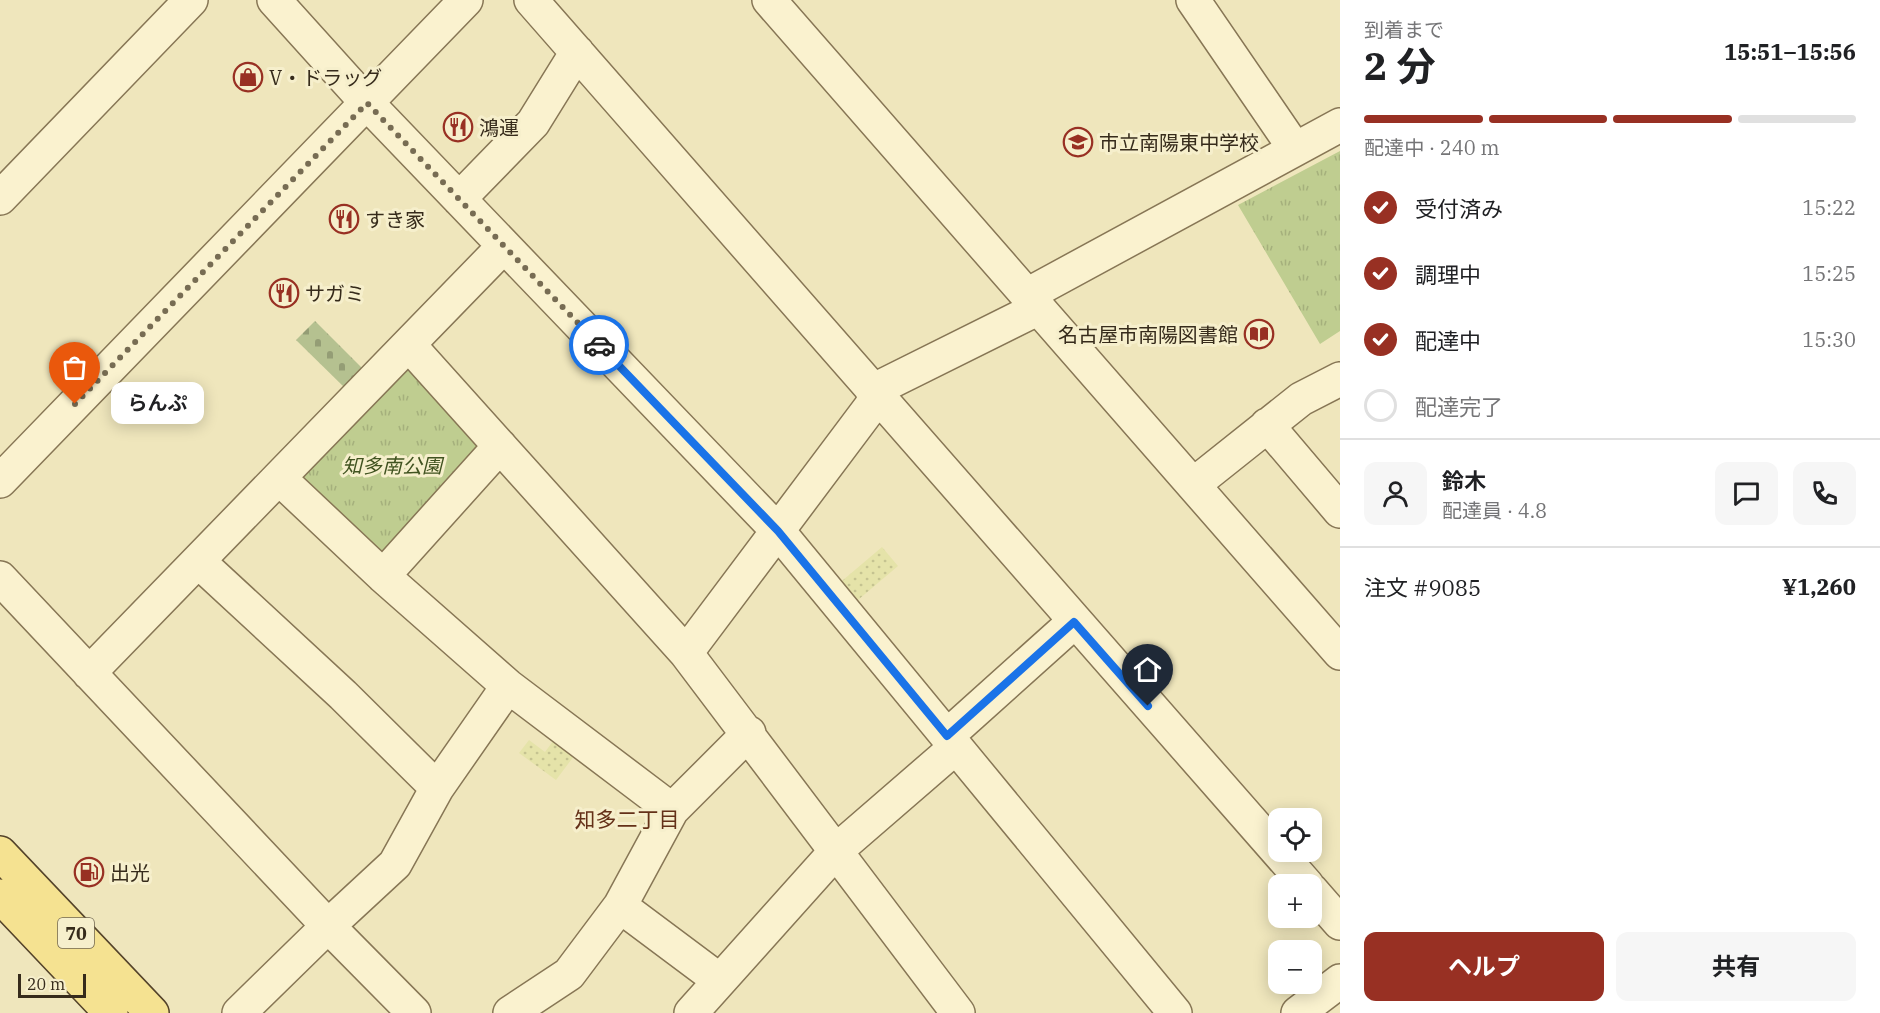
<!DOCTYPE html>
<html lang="ja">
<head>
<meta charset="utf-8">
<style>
	:root { --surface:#fff; --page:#f6f6f6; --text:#202124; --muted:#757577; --line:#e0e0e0; --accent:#983023 }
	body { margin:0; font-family:"IBM Plex Serif","Noto Sans JP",serif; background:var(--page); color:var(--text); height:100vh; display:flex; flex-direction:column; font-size:22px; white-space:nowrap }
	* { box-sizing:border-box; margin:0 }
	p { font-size:20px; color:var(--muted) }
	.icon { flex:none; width:33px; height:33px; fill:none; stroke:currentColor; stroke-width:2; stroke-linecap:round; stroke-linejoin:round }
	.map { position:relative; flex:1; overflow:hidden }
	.drawer { display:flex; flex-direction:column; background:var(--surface); width:540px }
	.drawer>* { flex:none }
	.controls { position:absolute; left:1268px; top:808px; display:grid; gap:12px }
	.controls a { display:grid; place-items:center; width:54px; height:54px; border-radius:12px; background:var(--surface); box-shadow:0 3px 15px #0003; font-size:30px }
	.scale { position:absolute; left:18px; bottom:15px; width:68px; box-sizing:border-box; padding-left:6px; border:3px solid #362b1b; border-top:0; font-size:16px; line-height:21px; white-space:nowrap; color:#362b1b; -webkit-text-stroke:4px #f6efcc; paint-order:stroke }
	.pin { position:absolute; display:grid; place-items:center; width:51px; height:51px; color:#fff; margin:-62px -26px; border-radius:50% 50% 50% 0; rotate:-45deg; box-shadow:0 0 6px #0007 }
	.pin .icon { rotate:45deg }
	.courier { position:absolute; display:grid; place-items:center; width:60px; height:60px; margin:-30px; border:4px solid #1a73e8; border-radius:50%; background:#fff; color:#222; box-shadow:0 2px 8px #0007 }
	.bubble { position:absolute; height:42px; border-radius:12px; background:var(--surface); box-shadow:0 3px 15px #0003; font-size:20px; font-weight:700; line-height:42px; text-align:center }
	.overview em { font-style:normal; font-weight:700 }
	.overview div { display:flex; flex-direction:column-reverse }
	.overview { display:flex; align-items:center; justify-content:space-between; height:102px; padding:0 24px }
	h1 { font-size:39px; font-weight:700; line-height:45px }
	.bar { display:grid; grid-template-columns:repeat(4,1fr); gap:9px 6px; align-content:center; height:72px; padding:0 24px }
	.bar i { height:8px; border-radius:4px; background:var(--line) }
	.bar .on { background:var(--accent) }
	.bar p { grid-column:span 4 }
	.line { display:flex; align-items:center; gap:15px; padding:0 24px; border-top:2px solid var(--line) }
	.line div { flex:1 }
	.round { display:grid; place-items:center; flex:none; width:63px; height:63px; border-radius:12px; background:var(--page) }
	ol { padding:0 24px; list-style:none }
	li { display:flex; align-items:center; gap:18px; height:66px }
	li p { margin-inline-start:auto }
	li .icon { padding:6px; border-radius:50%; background:var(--accent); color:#fff; stroke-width:4 }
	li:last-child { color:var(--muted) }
	li i { width:33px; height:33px; border:3px solid var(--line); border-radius:50% }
	.cta { display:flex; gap:12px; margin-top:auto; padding:12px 24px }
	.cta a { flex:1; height:69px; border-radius:12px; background:var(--accent); color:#fff; font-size:24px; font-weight:700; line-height:69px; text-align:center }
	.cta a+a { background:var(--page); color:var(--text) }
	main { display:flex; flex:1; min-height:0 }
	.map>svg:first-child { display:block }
	.farmland { fill:url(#farmland-dots) }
	.cemetery { fill:url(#cemetery-stones) }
	.park { fill:url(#park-tufts) }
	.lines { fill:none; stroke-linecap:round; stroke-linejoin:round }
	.minor-casing { stroke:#877655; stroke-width:36 }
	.major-casing { stroke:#54432a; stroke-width:36 }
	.minor { stroke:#faf2cf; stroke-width:33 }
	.major { stroke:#f5e291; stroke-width:33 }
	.done { stroke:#776c53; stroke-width:6; stroke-dasharray:0 10.8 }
	.route { stroke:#1a73e8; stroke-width:8 }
	.labels { text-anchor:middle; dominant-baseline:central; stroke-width:6; stroke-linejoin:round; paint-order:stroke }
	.shield { fill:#f6efcc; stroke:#706650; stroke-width:1.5 }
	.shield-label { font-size:18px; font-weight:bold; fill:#362b1b }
	.poi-label { font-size:20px; fill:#362b1b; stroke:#f6efcc; text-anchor:start }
	.park-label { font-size:20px; font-style:italic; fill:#405320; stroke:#f6efcc }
	.neighbourhood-label { font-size:21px; fill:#643118; stroke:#f6efcc }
</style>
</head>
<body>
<main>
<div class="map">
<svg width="1340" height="1013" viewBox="0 0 1340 1013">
	<defs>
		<pattern id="farmland-dots" width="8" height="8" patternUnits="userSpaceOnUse" patternTransform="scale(1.5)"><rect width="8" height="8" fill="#e5e3a9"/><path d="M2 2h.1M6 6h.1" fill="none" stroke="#c5c391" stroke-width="1.8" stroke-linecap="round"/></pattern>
		<pattern id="cemetery-stones" width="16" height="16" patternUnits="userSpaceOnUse" patternTransform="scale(1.5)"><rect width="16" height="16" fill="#b5c190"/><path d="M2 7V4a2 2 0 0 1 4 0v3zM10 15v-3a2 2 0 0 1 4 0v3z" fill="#949d75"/></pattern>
		<pattern id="park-tufts" width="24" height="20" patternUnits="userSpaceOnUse" patternTransform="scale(1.5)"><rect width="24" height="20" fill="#bfcd90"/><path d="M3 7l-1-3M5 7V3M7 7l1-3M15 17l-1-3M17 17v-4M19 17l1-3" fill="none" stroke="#a5b07c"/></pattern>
	</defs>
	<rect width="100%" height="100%" fill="#efe6bc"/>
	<path class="farmland" d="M882,547L898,566L852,605L836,586Z
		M556,737L577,752L556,780L519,753L529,740L545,752Z"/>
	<path class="cemetery" d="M315,321L365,371L347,390L296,340Z"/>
	<path class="park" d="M1340,151V331L1320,344L1238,205Z
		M415,367L481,444L379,558L301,484L302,471L405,368Z"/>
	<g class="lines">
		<g class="minor-casing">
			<path id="minor" d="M274,0L367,103L778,531L1175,1013
				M531,0L1307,885
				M769,0L1340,653
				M1193,0L1295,149
				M0,198L191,0
				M459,199L533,123L577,52
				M1027,295L1340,125
				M409,345L686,653L958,1013
				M872,391L1039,308
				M1267,425L1340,511
				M279,478L383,576L508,686L672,810L620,906L569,974L510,1013
				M0,481L466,0
				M1193,485L1301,399L1340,379
				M198,561L343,695L437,788
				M383,576L500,446
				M0,578L328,926L414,1013
				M686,653L878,397
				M89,673L504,246
				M947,736L1074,622
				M672,810L749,733
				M1311,890L1340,923
				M620,906L719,980
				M239,1013L328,926L395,864L437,788L508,686
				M691,1013L837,850L956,747
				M1298,1013L1340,981"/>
		</g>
		<g class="major-casing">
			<path id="major" d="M0,853L152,1013
				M0,896L111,1013"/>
		</g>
		<use href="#minor" class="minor"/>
		<use href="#major" class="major"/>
	</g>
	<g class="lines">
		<path class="done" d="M75,404L367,103L599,345"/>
		<path class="route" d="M599,345L778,531L947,736L1074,622L1148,706"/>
	</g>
	<defs>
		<g id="shop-ring" transform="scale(1.5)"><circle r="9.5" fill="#f6efcc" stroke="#983023" stroke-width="1.5"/><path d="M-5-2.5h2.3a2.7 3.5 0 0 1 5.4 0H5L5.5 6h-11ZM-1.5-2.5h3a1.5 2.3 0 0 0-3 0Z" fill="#983023"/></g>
		<g id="restaurant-ring" transform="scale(1.5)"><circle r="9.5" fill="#f6efcc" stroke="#983023" stroke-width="1.5"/><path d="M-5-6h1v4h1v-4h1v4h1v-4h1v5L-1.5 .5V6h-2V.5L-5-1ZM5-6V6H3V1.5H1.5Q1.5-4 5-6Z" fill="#983023"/></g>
		<g id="school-ring" transform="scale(1.5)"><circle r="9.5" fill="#f6efcc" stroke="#983023" stroke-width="1.5"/><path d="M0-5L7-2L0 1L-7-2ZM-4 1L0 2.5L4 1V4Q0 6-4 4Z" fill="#983023"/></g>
		<g id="library-ring" transform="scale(1.5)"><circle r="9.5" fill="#f6efcc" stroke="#983023" stroke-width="1.5"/><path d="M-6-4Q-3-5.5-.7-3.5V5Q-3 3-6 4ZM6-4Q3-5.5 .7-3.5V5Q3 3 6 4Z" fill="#983023"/></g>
		<g id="fuel-ring" transform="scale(1.5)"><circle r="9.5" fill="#f6efcc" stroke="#983023" stroke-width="1.5"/><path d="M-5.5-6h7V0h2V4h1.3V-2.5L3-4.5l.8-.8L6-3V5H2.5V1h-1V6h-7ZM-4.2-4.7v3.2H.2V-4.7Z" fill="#983023"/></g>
	</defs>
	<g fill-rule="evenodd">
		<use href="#shop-ring" x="248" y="77"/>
		<use href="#restaurant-ring" x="458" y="127"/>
		<use href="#school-ring" x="1078" y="142"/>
		<use href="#restaurant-ring" x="344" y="219"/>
		<use href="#restaurant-ring" x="284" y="293"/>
		<use href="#library-ring" x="1259" y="334"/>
		<use href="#fuel-ring" x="89" y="872"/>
	</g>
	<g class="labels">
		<rect class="shield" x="58" y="918" width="36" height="30" rx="4.5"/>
		<g class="shield-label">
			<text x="76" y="933">70</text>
		</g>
		<g class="poi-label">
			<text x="269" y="77">V・ドラッグ</text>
			<text x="479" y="127">鴻運</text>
			<text x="1099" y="142">市立南陽東中学校</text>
			<text x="365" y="219">すき家</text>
			<text x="305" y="293">サガミ</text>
			<text x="1238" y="334" text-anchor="end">名古屋市南陽図書館</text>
			<text x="110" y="872">出光</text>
		</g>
		<g class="park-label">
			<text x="392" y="465">知多南公園</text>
		</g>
		<g class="neighbourhood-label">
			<text x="627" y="819">知多二丁目</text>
		</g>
	</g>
</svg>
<div class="controls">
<a><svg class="icon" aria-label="locate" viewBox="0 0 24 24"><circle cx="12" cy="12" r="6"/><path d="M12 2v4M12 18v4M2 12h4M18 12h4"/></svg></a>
<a>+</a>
<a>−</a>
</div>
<div class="scale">20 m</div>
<div class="pin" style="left:75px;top:404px;background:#ea580c"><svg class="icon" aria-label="bag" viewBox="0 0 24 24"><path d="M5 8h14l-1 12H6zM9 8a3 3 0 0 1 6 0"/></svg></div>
<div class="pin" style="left:1148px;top:706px;background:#1f2937"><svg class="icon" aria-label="home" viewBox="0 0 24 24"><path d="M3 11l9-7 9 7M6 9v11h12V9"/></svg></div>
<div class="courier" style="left:599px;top:345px"><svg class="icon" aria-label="car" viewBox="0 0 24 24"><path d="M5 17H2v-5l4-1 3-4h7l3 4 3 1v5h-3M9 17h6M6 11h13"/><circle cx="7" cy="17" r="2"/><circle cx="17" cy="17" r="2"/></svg></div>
<div class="bubble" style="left:111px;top:382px;width:93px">らんぷ</div>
</div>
<section class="drawer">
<div class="overview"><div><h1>2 分</h1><p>到着まで</p></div><em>15:51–15:56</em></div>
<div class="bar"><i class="on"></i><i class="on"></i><i class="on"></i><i></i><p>配達中 · 240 m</p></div>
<ol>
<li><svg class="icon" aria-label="check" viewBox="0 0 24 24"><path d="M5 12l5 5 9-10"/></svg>受付済み<p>15:22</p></li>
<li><svg class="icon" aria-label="check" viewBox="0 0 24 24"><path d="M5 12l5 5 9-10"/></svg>調理中<p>15:25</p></li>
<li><svg class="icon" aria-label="check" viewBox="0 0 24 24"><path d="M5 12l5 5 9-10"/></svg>配達中<p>15:30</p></li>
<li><i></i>配達完了</li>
</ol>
<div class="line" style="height:108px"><a class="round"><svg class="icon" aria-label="person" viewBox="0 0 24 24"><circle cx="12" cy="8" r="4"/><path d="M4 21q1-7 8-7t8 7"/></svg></a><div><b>鈴木</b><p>配達員 · 4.8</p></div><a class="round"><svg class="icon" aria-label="chat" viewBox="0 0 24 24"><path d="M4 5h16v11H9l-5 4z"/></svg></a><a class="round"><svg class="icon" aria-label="phone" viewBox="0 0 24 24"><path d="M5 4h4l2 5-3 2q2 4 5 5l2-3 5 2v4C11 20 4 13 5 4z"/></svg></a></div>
<div class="line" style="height:78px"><div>注文 #9085</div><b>¥1,260</b></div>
<div class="cta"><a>ヘルプ</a><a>共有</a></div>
</section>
</main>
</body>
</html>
